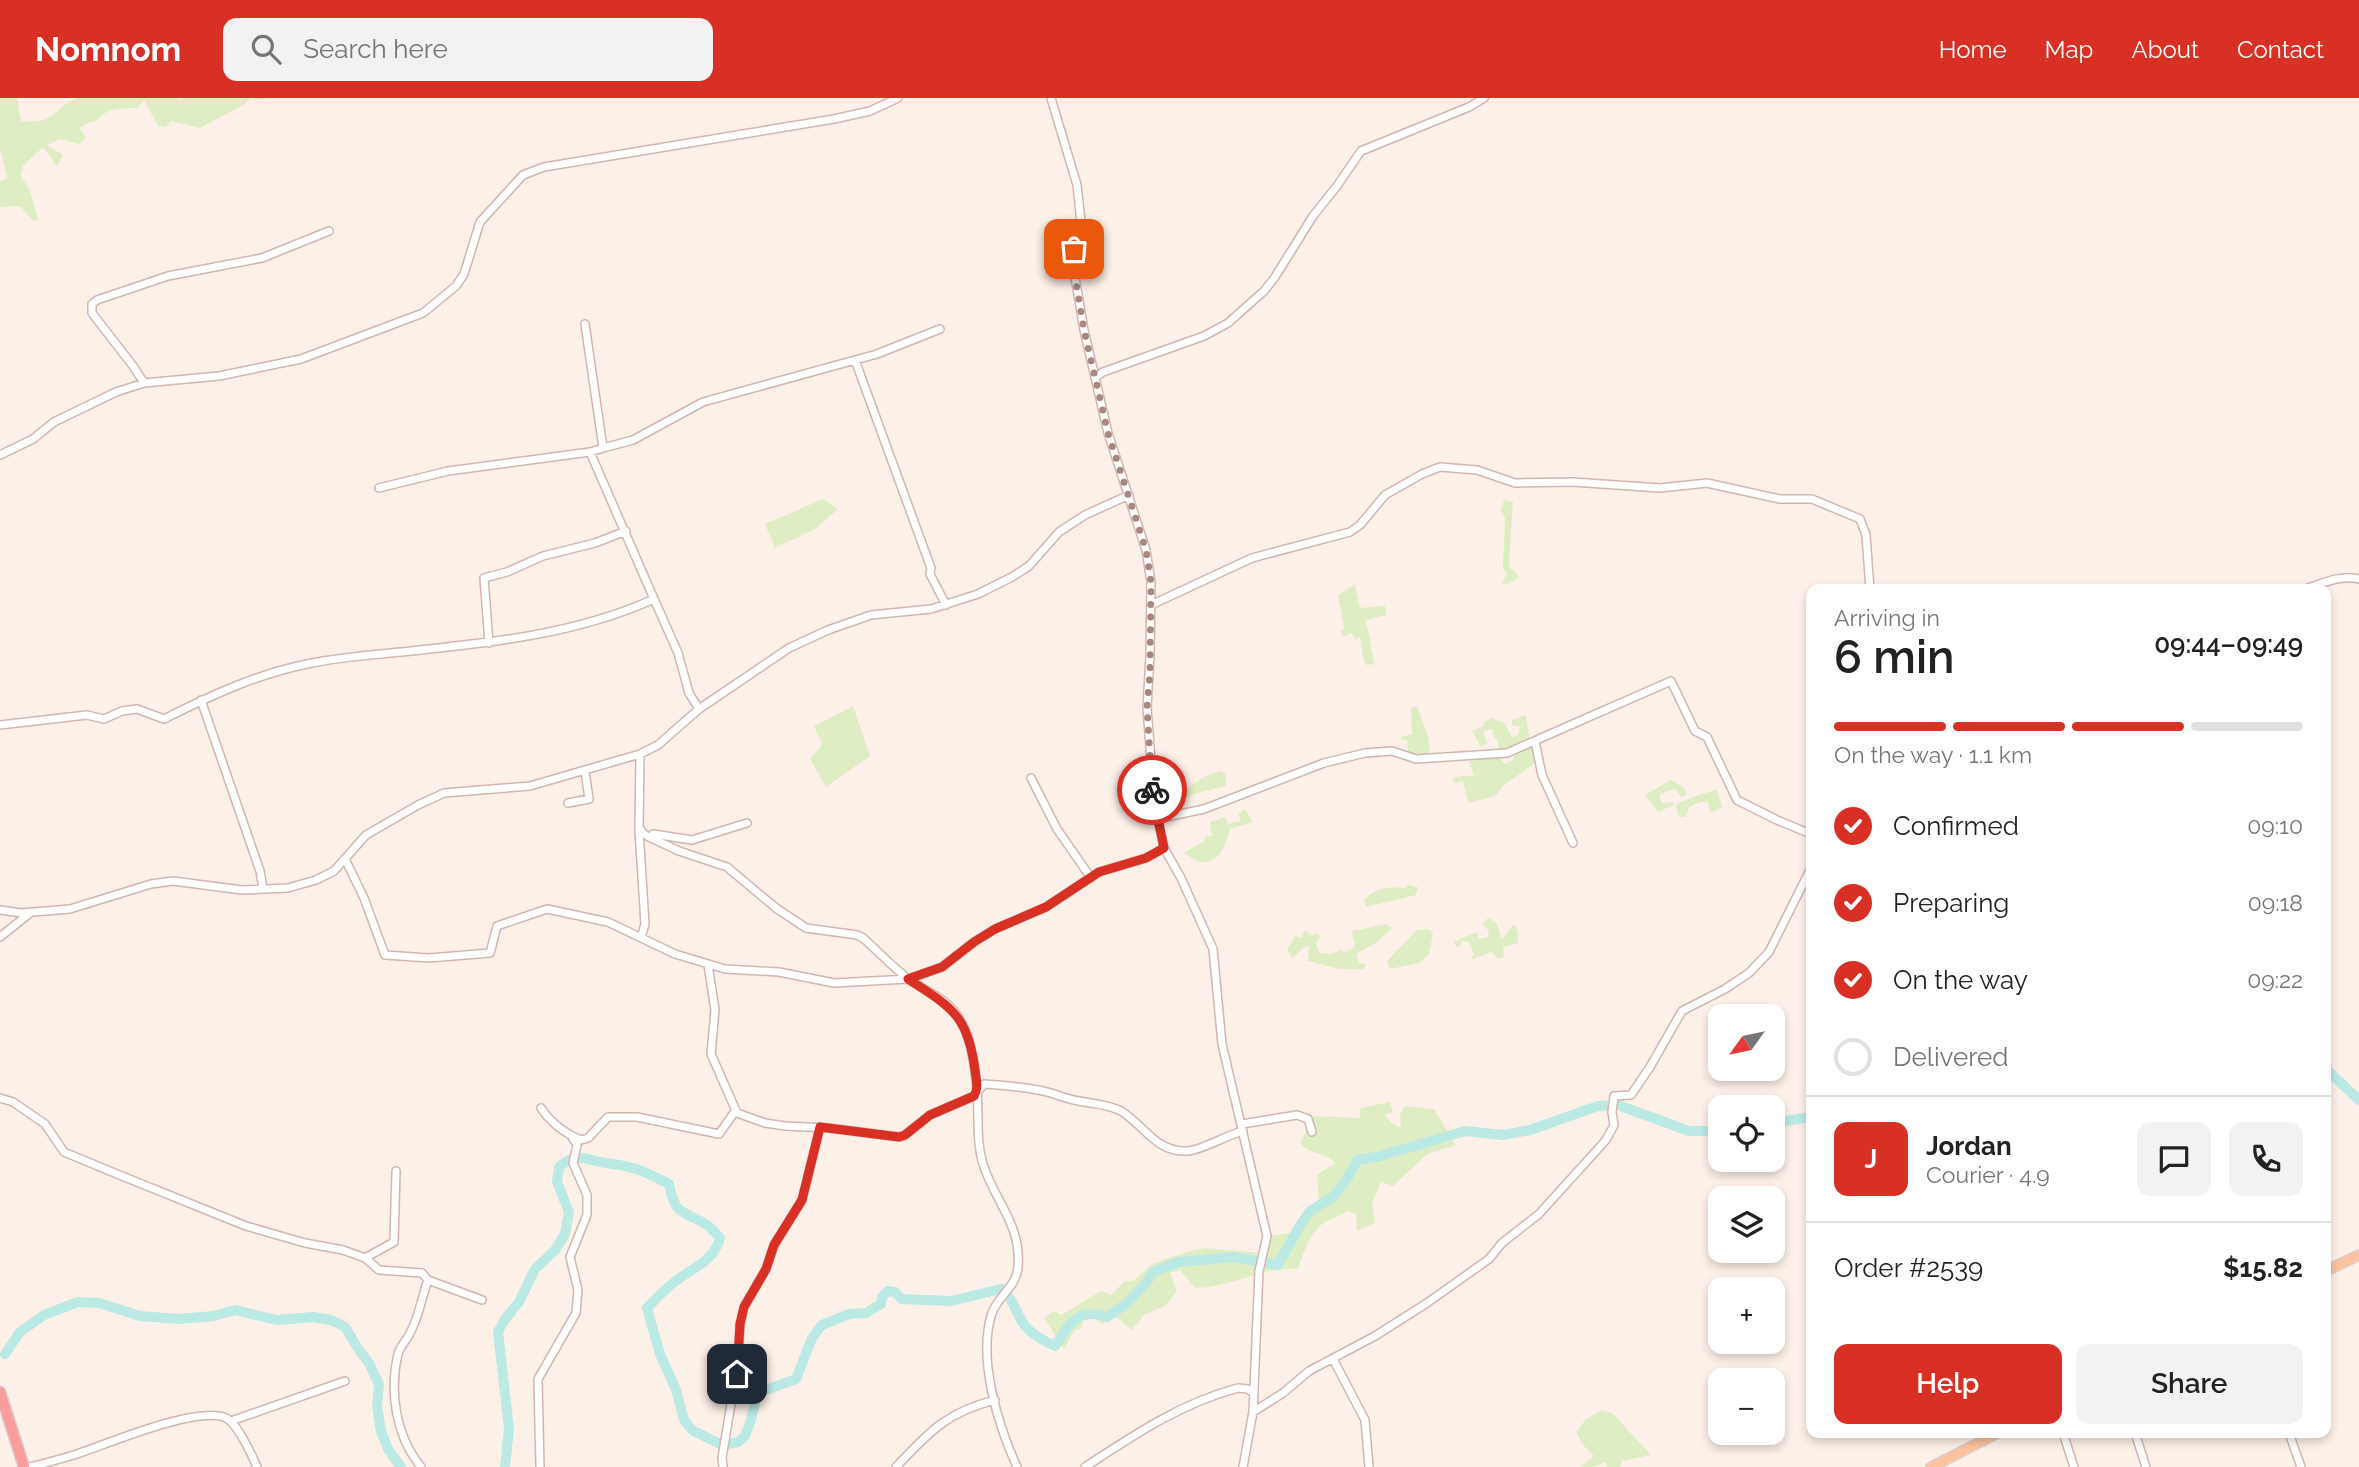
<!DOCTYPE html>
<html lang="en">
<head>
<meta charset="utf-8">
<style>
	:root { --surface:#fff; --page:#f2f2f2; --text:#222; --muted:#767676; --line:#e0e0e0; --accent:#d93025 }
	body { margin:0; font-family:Raleway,sans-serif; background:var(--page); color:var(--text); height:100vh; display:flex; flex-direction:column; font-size:26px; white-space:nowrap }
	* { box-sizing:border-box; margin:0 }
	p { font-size:23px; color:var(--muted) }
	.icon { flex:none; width:38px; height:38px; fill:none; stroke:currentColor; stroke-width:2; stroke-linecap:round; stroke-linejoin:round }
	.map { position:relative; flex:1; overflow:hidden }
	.details { position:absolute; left:1806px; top:486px; width:525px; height:854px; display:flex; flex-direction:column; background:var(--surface); border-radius:14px; box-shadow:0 4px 10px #0003 }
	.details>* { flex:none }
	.needle { width:46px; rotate:237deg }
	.buttons { position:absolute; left:1708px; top:906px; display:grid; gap:14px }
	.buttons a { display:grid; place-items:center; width:77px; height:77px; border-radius:14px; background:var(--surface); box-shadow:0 4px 10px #0003; font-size:35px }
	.pin { position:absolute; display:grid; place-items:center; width:60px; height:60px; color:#fff; margin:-30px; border-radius:14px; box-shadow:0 4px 10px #0006 }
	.courier { position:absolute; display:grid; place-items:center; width:70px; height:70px; margin:-35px; border:5px solid #d93025; border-radius:50%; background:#fff; color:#222; box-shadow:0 2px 9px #0007 }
	.headline em { font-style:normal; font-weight:600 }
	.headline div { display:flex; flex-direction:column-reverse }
	.headline { display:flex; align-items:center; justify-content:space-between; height:119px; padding:0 28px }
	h1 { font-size:46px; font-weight:600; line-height:52px }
	.bar { display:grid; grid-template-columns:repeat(4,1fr); gap:10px 7px; align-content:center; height:84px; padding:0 28px }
	.bar i { height:9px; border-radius:5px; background:var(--line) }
	.bar .active { background:var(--accent) }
	.bar p { grid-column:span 4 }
	.line { display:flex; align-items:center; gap:18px; padding:0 28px; border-top:2px solid var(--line) }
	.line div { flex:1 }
	.round { display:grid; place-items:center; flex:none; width:74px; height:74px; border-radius:14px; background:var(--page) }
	ol { padding:0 28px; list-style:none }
	li { display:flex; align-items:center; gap:21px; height:77px }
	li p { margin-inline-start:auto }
	li .icon { padding:7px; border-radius:50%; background:var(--accent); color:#fff; stroke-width:4 }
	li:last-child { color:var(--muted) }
	li i { width:38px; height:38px; border:4px solid var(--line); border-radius:50% }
	.cta { display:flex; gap:14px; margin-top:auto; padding:14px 28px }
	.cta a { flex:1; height:80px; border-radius:14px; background:var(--accent); color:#fff; font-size:28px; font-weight:600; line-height:80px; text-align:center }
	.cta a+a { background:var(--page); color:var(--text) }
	header { display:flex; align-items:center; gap:42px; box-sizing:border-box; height:98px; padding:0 35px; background:var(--accent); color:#fff }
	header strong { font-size:33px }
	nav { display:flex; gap:38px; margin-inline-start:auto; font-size:24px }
	.search { width:490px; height:63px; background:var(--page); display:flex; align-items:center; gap:18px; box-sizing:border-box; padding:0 24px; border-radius:14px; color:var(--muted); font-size:26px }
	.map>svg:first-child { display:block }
	.green { fill:#dfedc5 }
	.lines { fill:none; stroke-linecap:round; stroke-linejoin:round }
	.stream { stroke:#a0dbd6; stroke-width:2 }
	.river { stroke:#bbe9e4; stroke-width:10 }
	.minor-casing { stroke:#d3b6af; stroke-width:10 }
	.major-casing { stroke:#dacecc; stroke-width:12 }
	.highway-casing { stroke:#dacecc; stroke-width:13 }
	.minor { stroke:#fff; stroke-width:7 }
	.major { stroke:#fec29e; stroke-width:9 }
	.highway { stroke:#fa9d9c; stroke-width:10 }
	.done { stroke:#a88781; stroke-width:7; stroke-dasharray:0 12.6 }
	.route { stroke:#d93025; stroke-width:9 }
</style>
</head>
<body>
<header>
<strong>Nomnom</strong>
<div class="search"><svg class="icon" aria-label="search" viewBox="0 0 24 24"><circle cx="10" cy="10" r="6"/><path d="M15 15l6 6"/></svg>Search here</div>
<nav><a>Home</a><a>Map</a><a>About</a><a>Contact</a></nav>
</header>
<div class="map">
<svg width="2359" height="1369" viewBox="0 0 2359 1369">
	<rect width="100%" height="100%" fill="#fdf0e8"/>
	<path class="green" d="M0,0H17L21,23C57,27 52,10 77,0H176L178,2L185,0H269L253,2L251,0L245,6L200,30L171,23L166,29L158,28L144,2L137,10C123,10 104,10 97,23L90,24L79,30L86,40L79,46L60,41L47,47L63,57L57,68L43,49L23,68L21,78L30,93L38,122L33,123L20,108L0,109V83L7,80L0,50Z
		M823,401L838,411L815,431L775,450L765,426Z
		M1504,402L1513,404L1509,468L1519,479L1506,487L1502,485L1507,476L1503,470L1505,420L1501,413Z
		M1355,486L1360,510L1385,508L1386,517L1366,522L1374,566L1366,567L1363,560L1360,538L1355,542L1352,535L1343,539L1341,534L1344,530L1338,497Z
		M853,608L870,658L826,689L810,661L822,647L814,628Z
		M1417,608L1428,639L1430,658H1411L1408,654L1407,642H1401V639L1412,636L1411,610Z
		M1526,617L1530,643L1506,653H1499L1497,641L1494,640L1492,631L1483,633L1487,645L1481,649L1472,633L1484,628V624L1491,620L1504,625L1512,639L1519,636V628H1512V622Z
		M1532,648L1535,665L1504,687L1495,698L1468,705L1463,683L1455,685L1452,681L1456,679L1474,677L1469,663L1499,659L1505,666L1513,662V656Z
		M1222,673L1225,676L1226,688L1190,697L1182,703L1181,708L1175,712L1171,707L1177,704L1175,698C1195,687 1197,679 1222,673Z
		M1671,682L1683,689L1687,696L1681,699L1675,691L1659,697L1662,705L1674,704V707L1658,714L1645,697Z
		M1717,692L1722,709L1710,715L1708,704H1700L1689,709L1686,719H1679L1676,706L1701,696Z
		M1245,711L1253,724L1230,731C1226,745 1220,767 1200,764C1195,763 1188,757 1184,755L1204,743L1205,739L1212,738L1210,724L1225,719L1228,726L1241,723L1238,715Z
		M1408,787L1418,789L1416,797L1366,809L1364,803C1374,790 1388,788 1405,790Z
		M1488,820L1496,824L1502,841L1514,826L1518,833V845L1503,849L1504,859L1497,861L1492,854L1471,862L1474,856L1469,844L1462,843L1458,850L1453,844L1477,834L1478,841L1489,839L1488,832L1482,826Z
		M1386,826L1392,830L1377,844L1356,856L1359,865L1366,866L1364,871H1340L1308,863L1309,848L1302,851L1292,861L1287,851L1295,838L1302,840L1304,832L1311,837L1318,836L1320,840L1315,845L1320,855L1332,856L1341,852L1345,854L1355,849L1352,833Z
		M1428,831L1433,834L1429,856L1419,865L1390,871L1387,863L1417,832Z
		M1390,1004L1393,1014L1384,1017L1393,1026L1401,1030L1400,1017L1405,1008L1434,1011L1456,1047L1427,1056L1393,1088L1381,1084L1372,1104L1375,1125L1357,1133L1356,1116L1347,1113C1339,1119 1329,1121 1322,1126C1309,1138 1303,1155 1298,1171C1263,1168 1231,1190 1195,1190L1180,1172L1170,1175L1177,1193L1165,1208L1145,1216L1132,1232L1116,1219L1102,1226L1094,1220L1083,1221L1082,1230L1074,1233L1064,1251L1044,1220L1054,1213L1061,1217L1101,1193L1111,1197L1125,1183H1133L1154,1165L1193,1152L1206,1150L1264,1155L1267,1138L1291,1135L1319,1101L1317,1077L1335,1065C1326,1055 1313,1056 1302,1048L1301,1044L1313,1018L1360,1020V1010Z
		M1602,1312L1612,1315L1651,1357L1622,1363L1620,1369H1607L1605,1364L1594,1369H1580L1594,1358L1583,1347L1576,1334L1586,1321Z"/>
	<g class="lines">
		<path class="stream" d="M0,1257L5,1256"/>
		<path class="river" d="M2326,971L2359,1002
			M1773,1025L1811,1019
			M5,1256L20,1234L44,1217L78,1204L99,1205L140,1218L178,1221L214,1218L235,1212L277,1222L313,1219L331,1222L345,1229L359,1252L369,1265L379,1286L377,1308L381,1333L388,1351L401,1369
			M505,1369L509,1331L498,1234L505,1221L519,1204L535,1171L555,1152L565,1136L569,1114L557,1084L559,1069C577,1053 585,1062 606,1065C636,1069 642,1072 669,1086C675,1116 680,1112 704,1125C710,1128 715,1135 720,1140C713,1164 695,1168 677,1182C666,1190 657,1200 647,1210L660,1256L676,1292L684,1322L692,1332L722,1347L738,1344L745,1338L750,1325L758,1295L796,1281L812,1240L822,1227L849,1216L866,1215L881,1206L882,1199L888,1193L895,1194L902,1201L951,1203L1001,1191C1016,1203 1015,1216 1026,1229C1034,1238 1044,1243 1055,1248C1069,1225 1079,1209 1107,1219L1126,1206L1147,1184L1153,1174L1179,1164L1233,1159L1278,1167L1299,1129L1310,1113L1333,1099L1347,1081L1357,1062L1377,1059L1465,1033L1503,1037L1530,1032L1598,1008L1618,1007L1689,1033H1720"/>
		<g class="minor-casing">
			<path id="minor" d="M1051,0L1077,87L1081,124L1074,151L1075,179L1084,232L1108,335L1146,452L1151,484L1150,558L1147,609L1154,703L1164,750L1181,780L1213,851L1222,946L1267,1138L1259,1173L1253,1314L1243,1369
				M855,262L931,470L930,476L946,507
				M1096,279L1103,274L1204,238L1228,225L1264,193L1275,179L1313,118L1337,88L1361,53L1469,9L1484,0
				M144,285L133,268L92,215V206L97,202L168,178L262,160L329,133
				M603,350L633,342L703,304L877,256L940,231
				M590,354L654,501
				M0,357L33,341L54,324L116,294L144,285L219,278L301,261L423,215L456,188L464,176L480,124L523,77L544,69L834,21L870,13L898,0
				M379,390L448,373L590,354L603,350L585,226
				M2303,492C2320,486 2341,476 2359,481
				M1151,507L1252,460L1350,434L1360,427L1385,397L1422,376L1440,369L1477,372L1515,385L1573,384L1660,390L1707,385L1780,401H1812L1860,421L1866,437L1870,492
				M489,545L484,480L507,474L543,458L595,445L626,433
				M201,602L260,773L263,791
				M0,627L87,617L104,621L122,613L137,611L164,621C212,597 259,575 312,565C341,559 372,557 401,554C488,545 574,537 654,501L678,555L689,595L699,611
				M1535,643L1542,677L1573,745
				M640,656L639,732H641
				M1031,680L1057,731L1091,780
				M568,705L589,701L585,673
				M1157,721L1204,711L1324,665L1365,655L1392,653L1416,661L1507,655L1671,583L1695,633L1707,639L1737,702L1777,722L1811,736
				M653,736L692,742L747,725
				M345,761L364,800L385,857L429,860L490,855L497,828L547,811L608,824L675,856L725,871L779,874L834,885L908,881L942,869L974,844L995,831L1046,809L1099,774L1146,760L1164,750
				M0,812L21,815L70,811L151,786L173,783L242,792L288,790L316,782L334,773L366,737L418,707L444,695L530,688L640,656L658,647L699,611L789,550L828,532L871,517L931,511L978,496L1012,479L1029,468L1059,434L1085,417L1129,397
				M0,839L30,815
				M641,840L645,826L639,732L647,738L679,753L727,769L776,810L806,830L857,837L863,840C879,854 893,870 910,882C921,890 935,896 946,905C968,923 973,955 976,982C980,1009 975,1040 983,1066C995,1104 1022,1127 1018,1170C1016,1189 998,1198 992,1215C977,1260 998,1327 1017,1369
				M708,867L715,912L711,956L737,1015L765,1025L785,1028L829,1030L899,1039L905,1037L930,1017L974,998L984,986C1002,987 1021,989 1038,992C1052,994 1065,1001 1079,1003C1093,1006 1108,1006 1121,1013C1144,1027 1156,1055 1188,1053C1202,1052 1227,1037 1243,1033
				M0,1000L13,1004L45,1026L64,1054L117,1076L246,1128L305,1145L343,1152L365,1160L379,1172L422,1175L428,1182C422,1198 419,1218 411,1233C408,1241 400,1248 398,1256C389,1295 396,1338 421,1369
				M541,1010C551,1025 564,1035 581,1042L588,1040L608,1019H637L719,1036L736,1012
				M1242,1026L1297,1017L1308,1021L1312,1034
				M365,1160L394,1144L396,1073
				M428,1182L482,1202
				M1333,1261L1365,1322L1369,1369
				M1253,1314L1283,1295L1309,1273L1375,1238L1427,1205L1489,1161L1502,1145L1539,1116L1606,1042L1614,1027L1612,1014L1614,998L1631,997L1650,969L1682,913L1725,891L1749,875L1769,854L1811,770
				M231,1323L345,1283
				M2063,1335L2074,1369
				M2135,1335L2146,1369
				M2289,1335L2301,1369
				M30,1369C46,1365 61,1361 77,1356C107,1346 198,1307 226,1320C237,1325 252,1357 257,1369
				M540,1369L538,1281L576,1215L578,1192L570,1159L587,1117V1097L573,1065L577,1047L572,1039
				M723,1369L722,1360L731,1306L737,1295L740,1226L744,1209L766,1171L774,1147L802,1102L820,1029
				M896,1369C929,1334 947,1314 995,1302
				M1085,1369C1134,1337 1181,1305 1238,1290L1248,1291L1253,1295"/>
		</g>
		<g class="major-casing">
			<path id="major" d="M2326,1173L2359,1157
				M1931,1369L1998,1335"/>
		</g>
		<g class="highway-casing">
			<path id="highway" d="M0,1294L24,1369"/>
		</g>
		<use href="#minor" class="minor"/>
		<use href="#major" class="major"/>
		<use href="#highway" class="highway"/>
	</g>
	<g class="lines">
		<path class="done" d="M1074,151L1075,179L1084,232L1108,335L1146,452L1151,484L1150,575L1147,609L1152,692"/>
		<path class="route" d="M737,1276L740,1226L744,1209L766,1171L774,1147L802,1102L820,1029L899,1039L905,1037L930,1017L974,998C979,990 976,982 975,972C968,917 951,909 908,881L942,869L974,844L995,831L1046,809L1099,774L1146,760L1164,750L1152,692"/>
	</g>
</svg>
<div class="buttons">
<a><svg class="needle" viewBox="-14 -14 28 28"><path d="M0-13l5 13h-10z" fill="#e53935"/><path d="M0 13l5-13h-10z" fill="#767676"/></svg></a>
<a><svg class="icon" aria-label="locate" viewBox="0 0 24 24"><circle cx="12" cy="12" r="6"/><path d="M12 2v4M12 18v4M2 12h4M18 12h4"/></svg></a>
<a><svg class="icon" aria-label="layers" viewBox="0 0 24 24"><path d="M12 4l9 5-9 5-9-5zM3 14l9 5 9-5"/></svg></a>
<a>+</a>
<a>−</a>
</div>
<div class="pin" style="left:1074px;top:151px;background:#ea580c"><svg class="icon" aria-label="bag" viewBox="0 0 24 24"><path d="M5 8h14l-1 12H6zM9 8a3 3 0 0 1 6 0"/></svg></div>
<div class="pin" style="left:737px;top:1276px;background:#1f2937"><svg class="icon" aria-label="home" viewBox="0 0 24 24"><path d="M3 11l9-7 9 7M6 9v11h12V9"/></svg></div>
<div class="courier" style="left:1152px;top:692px"><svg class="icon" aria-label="bike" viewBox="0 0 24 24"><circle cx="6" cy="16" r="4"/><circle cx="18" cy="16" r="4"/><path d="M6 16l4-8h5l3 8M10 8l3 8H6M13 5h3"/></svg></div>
<section class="details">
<div class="headline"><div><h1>6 min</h1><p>Arriving in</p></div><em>09:44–09:49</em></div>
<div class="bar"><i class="active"></i><i class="active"></i><i class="active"></i><i></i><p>On the way · 1.1 km</p></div>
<ol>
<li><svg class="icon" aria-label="check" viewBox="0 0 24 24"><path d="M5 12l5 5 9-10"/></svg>Confirmed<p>09:10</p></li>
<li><svg class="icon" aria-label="check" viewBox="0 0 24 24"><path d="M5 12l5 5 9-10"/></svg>Preparing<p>09:18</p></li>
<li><svg class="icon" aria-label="check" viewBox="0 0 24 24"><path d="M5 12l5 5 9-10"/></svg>On the way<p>09:22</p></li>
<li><i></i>Delivered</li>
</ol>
<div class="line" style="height:126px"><b class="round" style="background:var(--accent);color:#fff">J</b><div><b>Jordan</b><p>Courier · 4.9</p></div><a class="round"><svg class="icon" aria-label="chat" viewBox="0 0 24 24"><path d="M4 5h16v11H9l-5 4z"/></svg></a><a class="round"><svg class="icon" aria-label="phone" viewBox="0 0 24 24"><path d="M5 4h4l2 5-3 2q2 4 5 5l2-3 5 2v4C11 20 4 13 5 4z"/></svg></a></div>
<div class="line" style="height:91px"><div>Order #2539</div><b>$15.82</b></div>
<div class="cta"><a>Help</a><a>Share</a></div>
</section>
</div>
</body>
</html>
